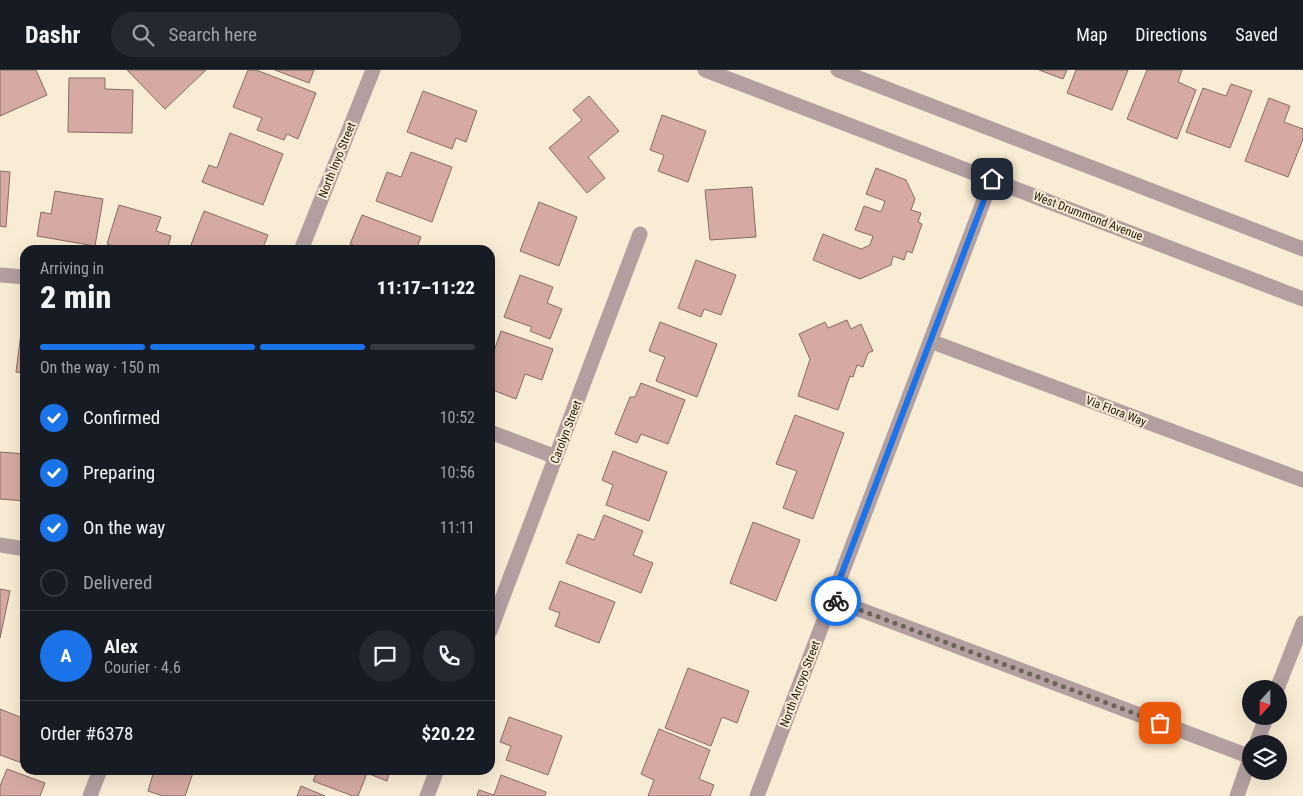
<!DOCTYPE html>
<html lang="en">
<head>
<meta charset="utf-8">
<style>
	:root { --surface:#171b24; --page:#242831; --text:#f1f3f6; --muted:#9ea1a6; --line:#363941; --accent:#1a73e8 }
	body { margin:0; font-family:"Roboto Condensed",sans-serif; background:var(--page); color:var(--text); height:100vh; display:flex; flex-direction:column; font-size:19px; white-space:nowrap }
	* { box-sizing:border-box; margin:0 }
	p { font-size:16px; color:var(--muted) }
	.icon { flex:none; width:28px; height:28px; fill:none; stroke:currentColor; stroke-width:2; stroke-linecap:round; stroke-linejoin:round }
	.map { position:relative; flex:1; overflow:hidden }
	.drawer { position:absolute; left:20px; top:175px; width:475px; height:530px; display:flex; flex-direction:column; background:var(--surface); border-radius:15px; box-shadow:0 5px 20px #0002 }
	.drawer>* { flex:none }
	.needle { width:32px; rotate:201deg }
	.controls { position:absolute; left:1242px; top:610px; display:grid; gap:10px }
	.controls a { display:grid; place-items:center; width:45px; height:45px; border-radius:50%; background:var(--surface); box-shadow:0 5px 20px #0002; font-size:25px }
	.pin { position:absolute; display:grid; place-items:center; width:42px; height:42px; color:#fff; margin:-21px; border-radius:10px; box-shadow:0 2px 8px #0006 }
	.courier { position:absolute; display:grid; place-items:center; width:50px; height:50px; margin:-25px; border:4px solid #1a73e8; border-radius:50%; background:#fff; color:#222; box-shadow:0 1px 6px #0007 }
	.head em { font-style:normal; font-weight:800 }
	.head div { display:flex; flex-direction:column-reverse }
	.head { display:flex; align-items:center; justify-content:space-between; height:85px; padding:0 20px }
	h1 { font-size:32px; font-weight:800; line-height:38px }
	.bar { display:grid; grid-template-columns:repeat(4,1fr); gap:8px 5px; align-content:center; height:60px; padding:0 20px }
	.bar i { height:6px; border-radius:4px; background:var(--line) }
	.bar .on { background:var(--accent) }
	.bar p { grid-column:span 4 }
	.line { display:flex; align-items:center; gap:12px; padding:0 20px; border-top:1px solid var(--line) }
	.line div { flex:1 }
	.round { display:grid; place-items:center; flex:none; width:52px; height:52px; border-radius:26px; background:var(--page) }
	ol { padding:0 20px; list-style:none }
	li { display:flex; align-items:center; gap:15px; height:55px }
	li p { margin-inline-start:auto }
	li .icon { padding:5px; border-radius:50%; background:var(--accent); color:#fff; stroke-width:4 }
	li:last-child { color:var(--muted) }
	li i { width:28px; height:28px; border:2px solid var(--line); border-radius:50% }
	header { display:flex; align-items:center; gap:30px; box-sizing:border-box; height:70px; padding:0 25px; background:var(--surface); border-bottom:1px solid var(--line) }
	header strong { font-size:24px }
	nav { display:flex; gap:28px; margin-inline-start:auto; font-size:18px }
	.search { width:350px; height:45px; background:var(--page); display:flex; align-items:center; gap:12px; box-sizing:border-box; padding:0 18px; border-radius:28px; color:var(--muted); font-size:19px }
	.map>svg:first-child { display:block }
	.building { fill:#d6aaa2; stroke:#866c66 }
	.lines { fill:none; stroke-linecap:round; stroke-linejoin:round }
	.minor { stroke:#b39fa0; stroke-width:15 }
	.done { stroke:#6b6455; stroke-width:5; stroke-dasharray:0 9 }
	.route { stroke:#1a73e8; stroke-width:6 }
	.labels { text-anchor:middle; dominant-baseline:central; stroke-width:4; stroke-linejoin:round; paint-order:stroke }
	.street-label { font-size:12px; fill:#1e1a11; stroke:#f9ecd4 }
</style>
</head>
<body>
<header>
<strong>Dashr</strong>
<div class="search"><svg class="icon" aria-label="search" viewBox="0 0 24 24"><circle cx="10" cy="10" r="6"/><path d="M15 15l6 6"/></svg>Search here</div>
<nav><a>Map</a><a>Directions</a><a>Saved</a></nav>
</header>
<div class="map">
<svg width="1303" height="726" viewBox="0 0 1303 726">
	<rect width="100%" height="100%" fill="#f9ecd4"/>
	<path class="building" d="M0,0H36L47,25L0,46Z
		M127,0H206L165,39Z
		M248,0H256L316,23L298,69L287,64L284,70L257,60L262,48L233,37Z
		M275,0H314L309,13Z
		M1039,0H1067L1063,9Z
		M1076,0H1128L1112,40L1067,23Z
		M1147,0H1182L1178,12L1196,20L1177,69L1127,49Z
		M69,8H105V19L133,20L132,63L68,62Z
		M1231,14L1252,21L1230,78L1186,62L1203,18L1226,26Z
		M423,21L477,41L466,72L456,68L452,79L407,62Z
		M589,26L619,61L588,87L605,108L587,123L549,78L582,50L573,40Z
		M1269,28L1290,36L1284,52L1303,59V69L1288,107L1245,91Z
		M662,45L706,61L688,112L658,101L664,85L650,80Z
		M230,63L283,84L263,135L202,112L209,95L217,98Z
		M411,82L452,97L432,152L376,131L387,102L401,107Z
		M876,98L906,110L915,129L911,140L921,143L918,152L922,154L912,183L907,181L904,190L893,186L891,195L860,209L813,190L823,164L861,179L870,175L873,166L855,160L864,136L881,142L885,131L866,124Z
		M0,101L10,102L6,157L0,156Z
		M752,117L756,167L710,170L705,120Z
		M55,121L103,129L95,176L37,166L41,142L51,144Z
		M539,132L577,147L559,196L520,181Z
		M119,135L161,147L156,161L171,166L167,180H126L107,174Z
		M204,141L268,165L262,180H189Z
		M362,145L421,167L416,180H362V178L350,174Z
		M696,190L736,205L721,245L704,239L701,247L678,238Z
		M520,205L553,217L547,233L562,239L550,269L530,261L532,257L504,247Z
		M847,250L851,259L861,254L873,281L868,283L863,297L857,295L853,307L850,306L838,340L798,326L810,289L799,264L825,252L828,258Z
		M660,252L717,274L697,327L656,311L665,287L649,281Z
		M22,255L25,256V303L16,302Z
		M501,261L553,279L542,310L525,304L516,329L490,319V279L494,281Z
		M641,313L685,330L668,374L641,364L637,373L615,364L630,327H635Z
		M795,345L844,363L813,449L783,438L797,401L776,394Z
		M613,381L667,402L649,451L606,435L613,415L602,410Z
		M0,382L25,384V431L0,429Z
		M604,445L643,461L633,485L653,493L641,523L566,493L578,464L594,470Z
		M753,452L800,470L776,531L730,513Z
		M560,511L615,532L599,573L555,556L560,543L549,539Z
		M0,519L10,521L0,568Z
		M688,598L749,621L737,653L722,647L711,676L665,658Z
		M0,639L25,649V694L0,685Z
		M509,647L562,666L548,705L506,690L511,676L500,672Z
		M659,659L710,680L699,709L714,715L710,726H648L654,710L641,704Z
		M7,699L45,713L40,726H0V716Z
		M147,700H194L185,726H163L148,721L153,704L146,702Z
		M318,700H390L387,711L367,703L358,726H353L313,711Z
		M501,705L546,722L545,726H477L479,720L494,725Z
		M301,716L325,726H297Z"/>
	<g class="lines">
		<path class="minor" d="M705,0L1303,229
			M838,0L1303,179
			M301,180L373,0
			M0,205L25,207
			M930,271L1303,410
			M490,362L556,387
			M0,475L25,479
			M832,529L1251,687
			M490,561L640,164
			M1277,619L1303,553
			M1256,674L1267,646
			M90,726L100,700
			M427,726L437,700
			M757,726L992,109
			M1237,726L1251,686"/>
	</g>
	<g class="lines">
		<path class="done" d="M836,531L1160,653"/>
		<path class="route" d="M836,531L832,529L992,109"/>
	</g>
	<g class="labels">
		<g class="street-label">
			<text transform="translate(337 90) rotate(-68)">North Inyo Street</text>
			<text transform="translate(1088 146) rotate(21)">West Drummond Avenue</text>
			<text transform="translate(1116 341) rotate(21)">Via Flora Way</text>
			<text transform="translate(566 362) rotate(-69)">Carolyn Street</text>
			<text transform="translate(800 614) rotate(-69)">North Arroyo Street</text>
		</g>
	</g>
</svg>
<div class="controls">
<a><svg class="needle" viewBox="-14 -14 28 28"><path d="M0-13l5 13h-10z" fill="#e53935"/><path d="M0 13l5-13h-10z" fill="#9ea1a6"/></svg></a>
<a><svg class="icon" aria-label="layers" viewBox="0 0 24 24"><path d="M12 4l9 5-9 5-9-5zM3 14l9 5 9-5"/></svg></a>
</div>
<div class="pin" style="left:1160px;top:653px;background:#ea580c"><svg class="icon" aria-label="bag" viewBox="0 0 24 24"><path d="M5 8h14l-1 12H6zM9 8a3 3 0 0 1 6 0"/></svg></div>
<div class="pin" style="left:992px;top:109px;background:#1f2937"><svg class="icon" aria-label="home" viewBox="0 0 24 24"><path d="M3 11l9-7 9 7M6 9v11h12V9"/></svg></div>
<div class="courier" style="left:836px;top:531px"><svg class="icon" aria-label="bike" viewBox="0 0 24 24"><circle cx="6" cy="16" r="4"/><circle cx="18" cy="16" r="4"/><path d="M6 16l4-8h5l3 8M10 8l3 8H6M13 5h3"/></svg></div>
<section class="drawer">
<div class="head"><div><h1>2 min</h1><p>Arriving in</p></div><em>11:17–11:22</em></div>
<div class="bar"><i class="on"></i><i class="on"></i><i class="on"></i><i></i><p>On the way · 150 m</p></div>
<ol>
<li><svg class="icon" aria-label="check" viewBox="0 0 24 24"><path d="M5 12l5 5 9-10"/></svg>Confirmed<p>10:52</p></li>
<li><svg class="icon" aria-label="check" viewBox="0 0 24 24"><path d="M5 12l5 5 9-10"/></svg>Preparing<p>10:56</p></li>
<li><svg class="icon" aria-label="check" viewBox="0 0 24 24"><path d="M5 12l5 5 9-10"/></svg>On the way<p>11:11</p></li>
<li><i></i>Delivered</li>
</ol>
<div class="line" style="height:90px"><b class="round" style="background:var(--accent);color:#fff">A</b><div><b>Alex</b><p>Courier · 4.6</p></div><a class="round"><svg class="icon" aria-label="chat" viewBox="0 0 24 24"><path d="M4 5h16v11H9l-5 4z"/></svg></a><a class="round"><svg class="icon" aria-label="phone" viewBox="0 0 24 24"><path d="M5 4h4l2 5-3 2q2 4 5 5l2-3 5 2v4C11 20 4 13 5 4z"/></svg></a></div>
<div class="line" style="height:65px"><div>Order #6378</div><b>$20.22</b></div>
</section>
</div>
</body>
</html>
